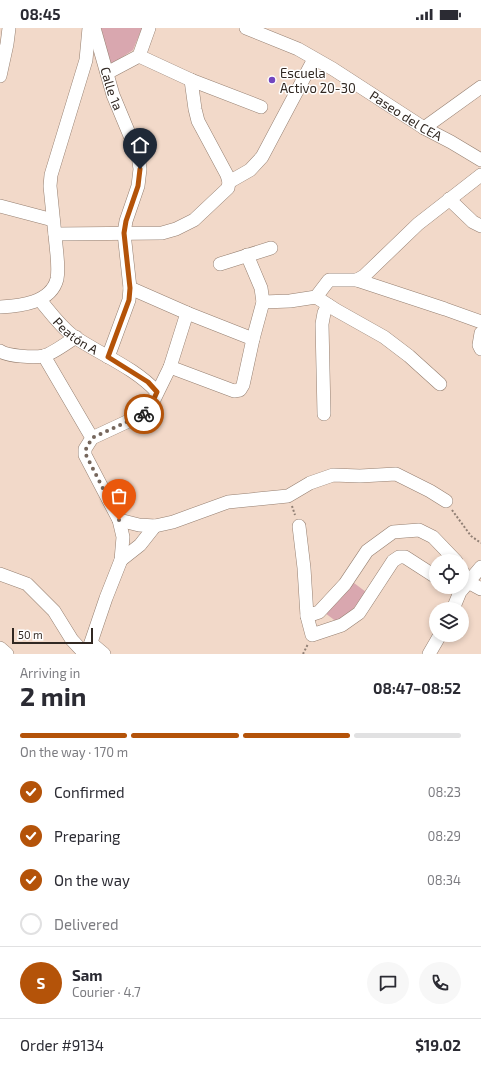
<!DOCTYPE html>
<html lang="en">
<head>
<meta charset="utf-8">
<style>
	:root { --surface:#fff; --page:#f7f7f7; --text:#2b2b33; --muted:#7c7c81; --line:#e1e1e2; --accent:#b45309 }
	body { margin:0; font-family:"Exo 2",sans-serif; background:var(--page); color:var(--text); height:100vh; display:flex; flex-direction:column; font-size:15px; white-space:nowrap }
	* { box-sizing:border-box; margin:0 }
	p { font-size:13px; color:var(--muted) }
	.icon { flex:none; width:22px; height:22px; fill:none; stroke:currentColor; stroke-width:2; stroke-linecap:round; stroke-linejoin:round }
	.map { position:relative; height:626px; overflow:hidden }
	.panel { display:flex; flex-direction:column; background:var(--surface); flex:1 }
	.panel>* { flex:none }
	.tools { position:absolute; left:429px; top:526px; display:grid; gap:8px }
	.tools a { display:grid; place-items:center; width:40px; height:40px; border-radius:50%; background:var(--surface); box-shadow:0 2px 6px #0003; font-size:20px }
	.scale { position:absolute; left:12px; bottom:10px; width:81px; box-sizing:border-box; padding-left:4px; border:2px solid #312822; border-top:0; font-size:11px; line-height:14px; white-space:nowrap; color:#312822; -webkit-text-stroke:3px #fff; paint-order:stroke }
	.pin { position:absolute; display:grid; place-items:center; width:34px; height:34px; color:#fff; margin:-41px -17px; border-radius:50% 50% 50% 0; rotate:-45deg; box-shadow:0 0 4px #0007 }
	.pin .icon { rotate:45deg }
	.courier { position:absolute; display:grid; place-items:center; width:40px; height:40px; margin:-20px; border:3px solid #b45309; border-radius:50%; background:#fff; color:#222; box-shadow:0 1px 5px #0007 }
	.overview em { font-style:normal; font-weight:700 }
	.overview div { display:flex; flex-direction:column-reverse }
	.overview { display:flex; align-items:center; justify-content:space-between; height:68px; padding:0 20px }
	h1 { font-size:26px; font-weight:700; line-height:30px }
	.bar { display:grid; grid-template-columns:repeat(4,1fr); gap:6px 4px; align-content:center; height:48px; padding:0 20px }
	.bar i { height:5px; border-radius:3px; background:var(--line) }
	.bar .selected { background:var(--accent) }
	.bar p { grid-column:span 4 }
	.line { display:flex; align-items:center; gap:10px; padding:0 20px; border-top:1px solid var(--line) }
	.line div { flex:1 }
	.round { display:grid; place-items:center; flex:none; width:42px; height:42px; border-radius:21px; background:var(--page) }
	ol { padding:0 20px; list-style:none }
	li { display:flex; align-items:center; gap:12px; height:44px }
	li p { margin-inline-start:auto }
	li .icon { padding:4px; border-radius:50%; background:var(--accent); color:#fff; stroke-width:4 }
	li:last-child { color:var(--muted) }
	li i { width:22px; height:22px; border:2px solid var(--line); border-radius:50% }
	.status { display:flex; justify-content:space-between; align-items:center; height:28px; padding:0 20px; background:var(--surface); direction:ltr }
	.status svg { height:11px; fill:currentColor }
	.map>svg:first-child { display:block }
	.green { fill:#d9a7af }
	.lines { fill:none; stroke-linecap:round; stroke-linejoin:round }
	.minor-casing { stroke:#957f70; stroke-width:14 }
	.path { stroke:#907f74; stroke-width:2; stroke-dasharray:2 2; stroke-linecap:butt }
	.minor { stroke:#fff; stroke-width:13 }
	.done { stroke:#75665c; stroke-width:4; stroke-dasharray:0 7.2 }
	.route { stroke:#b45309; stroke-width:5 }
	.poi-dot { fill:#7246bf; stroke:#fff; stroke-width:1.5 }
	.labels { text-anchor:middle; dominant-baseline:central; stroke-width:3; stroke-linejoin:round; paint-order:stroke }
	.poi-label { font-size:13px; fill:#312822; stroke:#fff; text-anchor:start }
	.street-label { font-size:13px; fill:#312822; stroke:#fff }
</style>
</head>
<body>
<div class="status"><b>08:45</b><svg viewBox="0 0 49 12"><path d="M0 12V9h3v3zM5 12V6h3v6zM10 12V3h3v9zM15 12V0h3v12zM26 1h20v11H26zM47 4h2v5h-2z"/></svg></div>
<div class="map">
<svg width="481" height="626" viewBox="0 0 481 626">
	<rect width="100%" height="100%" fill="#f2d9c9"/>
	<path class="green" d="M101,0H142L133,22L110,37Z
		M350,552L366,564L341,597L325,585Z"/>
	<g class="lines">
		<g class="minor-casing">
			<g id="minor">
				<path id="s1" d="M94,0L113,67L138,127L140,141L138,158L126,193L124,205L130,260L129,272L108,329"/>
				<path id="s2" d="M246,0L298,21L333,41L424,100L451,114L481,132"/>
				<path d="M139,28L191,52L261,79"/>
				<path d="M107,45L139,28L149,0"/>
				<path d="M0,48L7,16L9,0"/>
				<path d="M424,100L481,59"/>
				<path d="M229,154L250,142L262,129L314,31"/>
				<path d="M449,171L473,194L481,198"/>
				<path d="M0,178L53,192"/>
				<path d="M55,206L162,205L176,201L194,192L228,160L229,154L227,147L198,93L195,81L191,52"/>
				<path d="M220,236L271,220"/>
				<path d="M357,252L364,248L418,196L481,147"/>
				<path d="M130,260L187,285L253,311"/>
				<path d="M316,269L329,252H357L445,281L481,294"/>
				<path id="s3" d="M40,272C50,284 60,298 73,308C101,327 134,339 157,364"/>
				<path d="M263,274L290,273L316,269L336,282L384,309L409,328L440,356"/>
				<path d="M0,279C20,278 51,275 57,251C59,240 57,228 56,217C54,197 52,178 50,158L51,147L86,32L89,0"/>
				<path d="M481,305L479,317L481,321"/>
				<path d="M0,323C7,328 34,330 43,328C51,327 68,314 76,309"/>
				<path d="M44,328L92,410L85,421V427L119,492L123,509L121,532L106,570L87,626"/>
				<path d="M170,339L234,363L240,362L243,357L253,311L263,274L261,260L247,227"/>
				<path d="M324,386L322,296L324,285L328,277"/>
				<path d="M92,410L148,384L170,339L187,285"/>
				<path d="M119,492L139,497L155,498L173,494L228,474L288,468L310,455L333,447L360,448L396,446L430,463L446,473"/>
				<path d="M299,498L304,540L307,588L312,607L342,597L359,585L393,533L399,529H405L436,549"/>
				<path d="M121,532L140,517L155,498"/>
				<path d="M462,543L468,554L481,561"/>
				<path d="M0,546L27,556L54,583L72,612L85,626"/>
				<path d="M453,581L460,564L481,539"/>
				<path d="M307,588L319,584L345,556L367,523L393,504L419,502L433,509L456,533"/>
				<path d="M91,615L104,626"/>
				<path d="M0,620L7,626"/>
				<path d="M429,626L440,607"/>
			</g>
		</g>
		<path class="path" d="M292,478L295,487
			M452,482L471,508L481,515
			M303,626L308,616"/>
		<use href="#minor" class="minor"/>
	</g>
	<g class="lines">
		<path class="done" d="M119,492L86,427V421L92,410L144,386"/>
		<path class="route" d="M140,141L138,158L126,193L124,205L130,260L129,272L108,329L148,354L157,364L148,384L144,386"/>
	</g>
	<circle class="poi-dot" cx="272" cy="52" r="4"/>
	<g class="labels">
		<g class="poi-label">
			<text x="280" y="45">Escuela<tspan x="280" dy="15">Activo 20-30</tspan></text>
		</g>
		<g class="street-label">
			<text stroke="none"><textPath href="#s1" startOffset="63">Calle 1a</textPath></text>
			<text stroke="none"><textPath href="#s2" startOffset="183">Paseo del CEA</textPath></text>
			<text stroke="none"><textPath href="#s3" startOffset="51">Peatón A</textPath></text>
		</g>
	</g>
</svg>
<div class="tools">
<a><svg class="icon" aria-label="locate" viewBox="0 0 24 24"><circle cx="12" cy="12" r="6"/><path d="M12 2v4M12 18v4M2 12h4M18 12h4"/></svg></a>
<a><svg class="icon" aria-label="layers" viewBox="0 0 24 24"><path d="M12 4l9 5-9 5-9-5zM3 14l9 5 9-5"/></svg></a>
</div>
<div class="scale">50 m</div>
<div class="pin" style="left:119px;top:492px;background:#ea580c"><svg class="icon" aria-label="bag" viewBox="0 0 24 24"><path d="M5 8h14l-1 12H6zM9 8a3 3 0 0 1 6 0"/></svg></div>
<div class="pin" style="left:140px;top:141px;background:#1f2937"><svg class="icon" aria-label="home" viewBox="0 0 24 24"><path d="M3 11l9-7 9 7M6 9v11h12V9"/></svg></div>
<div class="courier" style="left:144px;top:386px"><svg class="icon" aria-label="bike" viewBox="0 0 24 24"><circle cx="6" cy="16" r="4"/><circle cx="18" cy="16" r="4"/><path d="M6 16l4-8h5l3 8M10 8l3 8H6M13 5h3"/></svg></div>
</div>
<section class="panel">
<div class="overview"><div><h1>2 min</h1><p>Arriving in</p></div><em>08:47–08:52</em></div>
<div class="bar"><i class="selected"></i><i class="selected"></i><i class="selected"></i><i></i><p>On the way · 170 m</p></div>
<ol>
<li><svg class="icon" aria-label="check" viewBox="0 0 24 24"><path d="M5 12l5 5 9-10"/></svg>Confirmed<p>08:23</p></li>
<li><svg class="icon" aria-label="check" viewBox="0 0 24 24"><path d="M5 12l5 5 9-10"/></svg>Preparing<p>08:29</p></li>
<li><svg class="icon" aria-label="check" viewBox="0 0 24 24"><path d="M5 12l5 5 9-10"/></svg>On the way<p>08:34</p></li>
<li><i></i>Delivered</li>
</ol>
<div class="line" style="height:72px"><b class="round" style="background:var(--accent);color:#fff">S</b><div><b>Sam</b><p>Courier · 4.7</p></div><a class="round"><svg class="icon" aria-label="chat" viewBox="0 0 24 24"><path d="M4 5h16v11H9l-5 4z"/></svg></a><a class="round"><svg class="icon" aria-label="phone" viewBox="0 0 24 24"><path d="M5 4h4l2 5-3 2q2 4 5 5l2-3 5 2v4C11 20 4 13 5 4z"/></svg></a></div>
<div class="line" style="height:52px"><div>Order #9134</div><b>$19.02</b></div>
</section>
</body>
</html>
